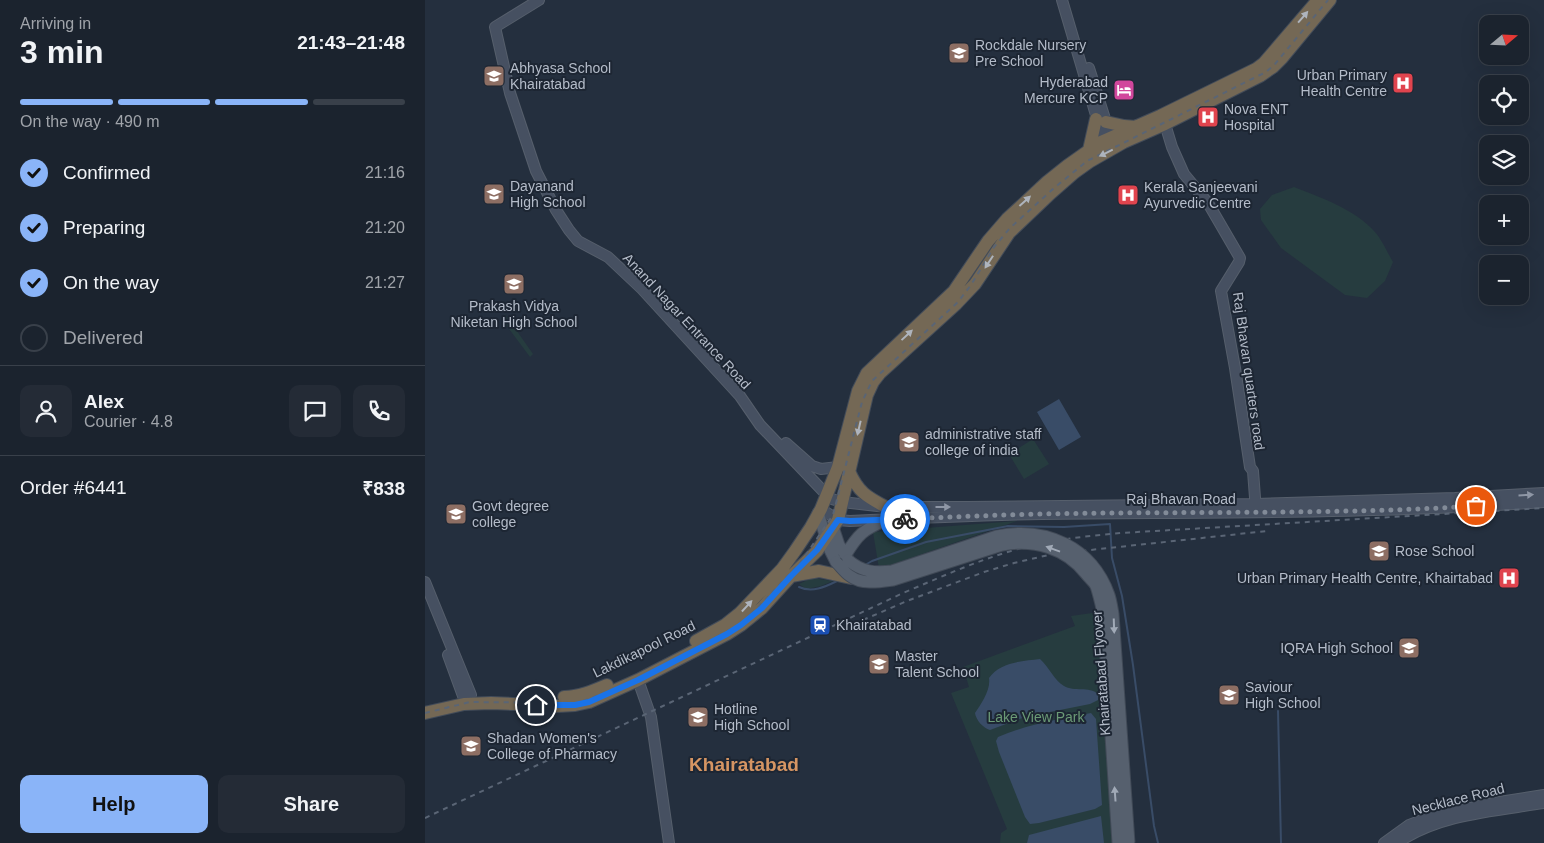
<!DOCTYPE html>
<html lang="en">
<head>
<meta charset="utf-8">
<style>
	:root { --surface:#1b232e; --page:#242b36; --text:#f1f3f6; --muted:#a0a4aa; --line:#39404a; --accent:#8ab4f8 }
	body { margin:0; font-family:Arial,sans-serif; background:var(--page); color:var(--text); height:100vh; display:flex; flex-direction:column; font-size:19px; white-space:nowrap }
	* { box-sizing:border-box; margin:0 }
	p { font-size:16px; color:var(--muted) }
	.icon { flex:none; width:28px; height:28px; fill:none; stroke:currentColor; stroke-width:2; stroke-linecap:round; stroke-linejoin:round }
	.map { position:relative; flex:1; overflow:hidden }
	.sheet { display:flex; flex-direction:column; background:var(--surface); width:425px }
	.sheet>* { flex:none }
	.needle { width:32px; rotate:71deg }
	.buttons { position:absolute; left:1054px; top:15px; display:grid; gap:10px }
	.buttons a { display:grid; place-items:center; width:50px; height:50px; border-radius:10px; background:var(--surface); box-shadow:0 5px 20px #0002,0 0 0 1px var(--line); font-size:25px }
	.pin { position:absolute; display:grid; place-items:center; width:42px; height:42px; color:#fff; margin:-21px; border:2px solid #fff; border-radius:50%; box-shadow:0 1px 5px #0007 }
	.courier { position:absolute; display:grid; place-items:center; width:50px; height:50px; margin:-25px; border:4px solid #1a73e8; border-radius:50%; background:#fff; color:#222; box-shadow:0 1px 6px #0007 }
	.summary em { font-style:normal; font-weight:600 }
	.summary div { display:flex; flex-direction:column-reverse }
	.summary { display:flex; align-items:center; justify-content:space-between; height:85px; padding:0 20px }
	h1 { font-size:32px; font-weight:600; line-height:38px }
	.bar { display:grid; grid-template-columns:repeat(4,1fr); gap:8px 5px; align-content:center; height:60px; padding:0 20px }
	.bar i { height:6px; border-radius:4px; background:var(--line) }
	.bar .active { background:var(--accent) }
	.bar p { grid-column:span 4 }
	.line { display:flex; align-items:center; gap:12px; padding:0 20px; border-top:1px solid var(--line) }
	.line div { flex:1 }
	.round { display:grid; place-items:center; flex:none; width:52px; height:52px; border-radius:10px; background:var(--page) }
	ol { padding:0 20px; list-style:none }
	li { display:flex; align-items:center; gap:15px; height:55px }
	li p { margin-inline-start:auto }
	li .icon { padding:5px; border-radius:50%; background:var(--accent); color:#111; stroke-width:4 }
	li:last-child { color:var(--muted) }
	li i { width:28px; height:28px; border:2px solid var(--line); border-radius:50% }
	.cta { display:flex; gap:10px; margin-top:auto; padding:10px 20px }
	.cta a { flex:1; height:58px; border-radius:10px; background:var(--accent); color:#111; font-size:20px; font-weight:600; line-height:58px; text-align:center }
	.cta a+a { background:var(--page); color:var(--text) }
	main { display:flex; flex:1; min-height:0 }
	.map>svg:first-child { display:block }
	.green { fill:#263c3f }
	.water { fill:#394c67 }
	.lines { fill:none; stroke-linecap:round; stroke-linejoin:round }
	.stream { stroke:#394c67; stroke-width:2 }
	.secondary-casing { stroke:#565f6c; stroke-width:12 }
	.primary-casing { stroke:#414a57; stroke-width:13 }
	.highway-casing { stroke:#434c59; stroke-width:14 }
	.secondary { stroke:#465061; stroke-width:10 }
	.primary { stroke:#56606e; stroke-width:11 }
	.highway { stroke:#746855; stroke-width:12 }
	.rail { stroke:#5a6575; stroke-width:2; stroke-dasharray:5 5; stroke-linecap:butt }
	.primary-bridge-casing { stroke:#414a57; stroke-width:13; stroke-linecap:butt }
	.primary-bridge { stroke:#56606e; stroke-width:11 }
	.oneway { fill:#aeb4bd }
	.oneway2 { fill:#8e96a5 }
	.oneway3 { fill:#a1aab7 }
	.done { stroke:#828b98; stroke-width:5; stroke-dasharray:0 9 }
	.route { stroke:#1a73e8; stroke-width:6 }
	.labels { text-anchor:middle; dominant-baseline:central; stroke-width:4; stroke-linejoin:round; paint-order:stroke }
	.poi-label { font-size:14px; fill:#b4bcc9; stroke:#1d2633; text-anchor:start }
	.street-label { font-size:14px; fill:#b4bcc9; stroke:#1d2633 }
	.park-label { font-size:14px; fill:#6b9a76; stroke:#1d2633 }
	.district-label { font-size:19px; font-weight:bold; fill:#d59563; stroke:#1d2633 }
</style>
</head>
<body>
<main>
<section class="sheet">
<div class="summary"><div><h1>3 min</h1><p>Arriving in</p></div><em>21:43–21:48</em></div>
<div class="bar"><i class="active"></i><i class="active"></i><i class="active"></i><i></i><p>On the way · 490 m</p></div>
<ol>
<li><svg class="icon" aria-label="check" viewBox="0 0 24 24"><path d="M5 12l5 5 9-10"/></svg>Confirmed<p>21:16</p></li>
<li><svg class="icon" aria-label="check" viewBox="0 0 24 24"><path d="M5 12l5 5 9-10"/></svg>Preparing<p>21:20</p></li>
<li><svg class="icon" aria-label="check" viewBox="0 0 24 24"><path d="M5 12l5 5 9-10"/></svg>On the way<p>21:27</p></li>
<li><i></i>Delivered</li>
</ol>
<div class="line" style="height:90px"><a class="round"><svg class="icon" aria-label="person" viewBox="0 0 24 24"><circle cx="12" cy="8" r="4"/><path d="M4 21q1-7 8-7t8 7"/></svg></a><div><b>Alex</b><p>Courier · 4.8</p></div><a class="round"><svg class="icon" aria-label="chat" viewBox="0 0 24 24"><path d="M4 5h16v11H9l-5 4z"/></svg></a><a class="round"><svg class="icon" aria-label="phone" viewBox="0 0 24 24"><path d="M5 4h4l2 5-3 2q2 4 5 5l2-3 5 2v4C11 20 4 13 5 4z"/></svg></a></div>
<div class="line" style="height:65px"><div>Order #6441</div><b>₹838</b></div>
<div class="cta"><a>Help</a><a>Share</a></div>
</section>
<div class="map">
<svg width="1119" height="843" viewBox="0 0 1119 843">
	<rect width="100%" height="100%" fill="#242f3e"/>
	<path class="green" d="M869,187C895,197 931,210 950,232C957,240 962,252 968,262L960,281L942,298L920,295L856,248L836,220L835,209L847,195Z
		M80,314L108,354L105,357L76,318Z
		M608,439L624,464L599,479L584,454Z
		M592,521L454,569L448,532Z
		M387,578L408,581L396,586L381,589L374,584Z
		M674,612L689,843H575L576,833L582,829L526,693L544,687L538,667L650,626L646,616Z"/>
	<path class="water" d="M634,399L656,437L634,450L612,412Z
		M615,659C624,667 629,680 639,686C649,692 664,686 673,694V700L665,704L600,717L565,730C558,728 551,720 550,713C556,704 566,690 564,678C575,662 598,661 615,659Z
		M666,713L671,719L677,805L670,809L614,823L605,824L600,817L574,752L571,741L573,737C603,724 635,719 666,713Z
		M676,816L679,843H602L604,835Z"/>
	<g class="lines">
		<path class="stream" d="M440,565L447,561L501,542L583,526L639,527L685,524L687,558L697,596L708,665L729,826L733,843
			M374,587C387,593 400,587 412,581
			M853,711L856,843"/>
		<g class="secondary-casing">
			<path id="secondary" d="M114,0L70,27L85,93L111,171L131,210L144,230L153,241L183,257L217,289L315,396L335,425L398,491
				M637,0L676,132V142
				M664,68L681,122L684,129L691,136
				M740,124L747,147L759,174L783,203L815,258L814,262L796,291L810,368L825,467L828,471L831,511
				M361,443L387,466L396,469L413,467
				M400,497L417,502L461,507H542L830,504L1030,498L1119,493
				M396,509L413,520L425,521C489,518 553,515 617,514C784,512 952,514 1119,502
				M0,582L46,695
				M23,655L38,696
				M213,680L226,717L244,843
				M959,843L984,825L1005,817L1068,803L1119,795
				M972,843C1014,814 1070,811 1119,803"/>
		</g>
		<g class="primary-casing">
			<path id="primary" d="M393,513L405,550L411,562
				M408,527L414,545L423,559
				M420,556C433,534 438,530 461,520"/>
		</g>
		<g class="highway-casing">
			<path id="highway" d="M681,122L699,126L711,127
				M664,150L671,119
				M424,471C433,492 442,497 461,507
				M366,576L394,571L426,578
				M271,641L300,625L315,613L357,569L370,551L386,527L396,509L413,467L433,391L442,373L529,291L563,241L582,219L622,182L642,166L676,142L735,116L831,69L839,63L893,0
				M139,697C154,697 168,691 182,685
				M0,713L39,704L66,703L132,706L150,705L164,702L213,680L302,634L316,625L337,608L366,576L392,551L413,520L442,395L448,382L455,373L531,304L550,284L584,233L626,193L650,172L664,162L699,142L740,124L835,76L848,67L857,58L905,0"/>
		</g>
		<use href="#secondary" class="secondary"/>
		<use href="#primary" class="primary"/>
		<use href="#highway" class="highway"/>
		<path class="rail" d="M438,620L482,601L559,572L589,563L628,554L842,531
			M0,713L45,702L153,703L214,680L319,622L376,562L408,515L437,402L447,381L533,302L546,285L569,247L585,228L628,189L662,161L841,72L850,64L903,0
			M0,818L478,593C516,577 553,560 593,549C626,540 661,536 696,533L1119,508"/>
		<g class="primary-bridge-casing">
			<path id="primary-bridge" d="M423,560C437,572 449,573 467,571L572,536C621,526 667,547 684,595C686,601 687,608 688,614L704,843
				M411,562C416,567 420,573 425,576C437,585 454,582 468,580L577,545C609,539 641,548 661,574C664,578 669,582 671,586C674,595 676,604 678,613L693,843"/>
		</g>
		<use href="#primary-bridge" class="primary-bridge"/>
	</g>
	<defs><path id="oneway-solid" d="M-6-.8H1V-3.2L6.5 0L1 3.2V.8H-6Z" transform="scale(1.25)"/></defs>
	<g class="oneway">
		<use href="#oneway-solid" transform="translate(878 17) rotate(-49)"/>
		<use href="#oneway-solid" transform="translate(681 153) rotate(154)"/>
		<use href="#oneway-solid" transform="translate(600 201) rotate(-42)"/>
		<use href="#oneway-solid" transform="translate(564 262) rotate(123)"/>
		<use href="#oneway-solid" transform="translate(482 335) rotate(-43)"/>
		<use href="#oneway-solid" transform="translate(434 428) rotate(103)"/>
		<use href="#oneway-solid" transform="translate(322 606) rotate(-47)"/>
	</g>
	<g class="oneway2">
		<use href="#oneway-solid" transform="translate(1101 495) rotate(-3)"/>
		<use href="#oneway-solid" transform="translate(518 507)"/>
	</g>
	<g class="oneway3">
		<use href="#oneway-solid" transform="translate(628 549) rotate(-160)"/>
		<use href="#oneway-solid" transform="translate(689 626) rotate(88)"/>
		<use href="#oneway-solid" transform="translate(690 794) rotate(-94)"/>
	</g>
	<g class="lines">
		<path class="done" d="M480,519C525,517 570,515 616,514C761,511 906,515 1051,506"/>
		<path class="route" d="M111,705H150L164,702L213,680L302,634L316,625L337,608L366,576L392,550L413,520L425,521L480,519"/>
	</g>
	<defs>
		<g id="university-square" transform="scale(1.125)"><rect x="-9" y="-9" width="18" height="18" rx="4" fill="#8d6e63" stroke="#1d2633"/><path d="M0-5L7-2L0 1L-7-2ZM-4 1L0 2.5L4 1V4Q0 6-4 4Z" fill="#fff"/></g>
		<g id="hospital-square" transform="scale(1.125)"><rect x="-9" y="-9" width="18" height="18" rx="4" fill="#e0444e" stroke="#1d2633"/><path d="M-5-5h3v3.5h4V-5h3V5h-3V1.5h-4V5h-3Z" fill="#fff"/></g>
		<g id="hotel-square" transform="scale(1.125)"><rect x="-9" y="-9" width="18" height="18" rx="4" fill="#d1479c" stroke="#1d2633"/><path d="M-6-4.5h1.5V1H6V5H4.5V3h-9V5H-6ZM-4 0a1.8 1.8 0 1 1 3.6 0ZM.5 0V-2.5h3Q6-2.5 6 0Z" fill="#fff"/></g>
		<g id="station-square" transform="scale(1.125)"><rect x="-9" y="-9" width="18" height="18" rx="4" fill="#1a4fb4" stroke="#1d2633"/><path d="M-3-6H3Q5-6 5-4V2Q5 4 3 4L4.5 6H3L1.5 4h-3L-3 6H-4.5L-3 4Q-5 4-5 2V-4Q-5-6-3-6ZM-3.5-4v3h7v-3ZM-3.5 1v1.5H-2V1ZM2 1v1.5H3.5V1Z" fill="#fff"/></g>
	</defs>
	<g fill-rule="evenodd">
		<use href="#university-square" x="534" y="53"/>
		<use href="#university-square" x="69" y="76"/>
		<use href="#hospital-square" x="978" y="83"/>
		<use href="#hotel-square" x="699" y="90"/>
		<use href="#hospital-square" x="783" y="117"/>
		<use href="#university-square" x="69" y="194"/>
		<use href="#hospital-square" x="703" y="195"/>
		<use href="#university-square" x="89" y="284"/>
		<use href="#university-square" x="484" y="442"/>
		<use href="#university-square" x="31" y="514"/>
		<use href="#university-square" x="954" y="551"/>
		<use href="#hospital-square" x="1084" y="578"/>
		<use href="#station-square" x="395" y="625"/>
		<use href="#university-square" x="984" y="648"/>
		<use href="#university-square" x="454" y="664"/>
		<use href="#university-square" x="804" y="695"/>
		<use href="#university-square" x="273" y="717"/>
		<use href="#university-square" x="46" y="746"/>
	</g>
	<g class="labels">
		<g class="poi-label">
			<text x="550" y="45">Rockdale Nursery<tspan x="550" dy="16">Pre School</tspan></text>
			<text x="85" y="68">Abhyasa School<tspan x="85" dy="16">Khairatabad</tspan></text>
			<text x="962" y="75" text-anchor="end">Urban Primary<tspan x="962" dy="16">Health Centre</tspan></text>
			<text x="683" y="82" text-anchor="end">Hyderabad<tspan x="683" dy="16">Mercure KCP</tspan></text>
			<text x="799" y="109">Nova ENT<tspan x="799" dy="16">Hospital</tspan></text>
			<text x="85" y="186">Dayanand<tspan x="85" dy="16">High School</tspan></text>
			<text x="719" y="187">Kerala Sanjeevani<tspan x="719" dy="16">Ayurvedic Centre</tspan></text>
			<text x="89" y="306" text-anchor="middle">Prakash Vidya<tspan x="89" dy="16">Niketan High School</tspan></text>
			<text x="500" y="434">administrative staff<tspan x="500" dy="16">college of india</tspan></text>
			<text x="47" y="506">Govt degree<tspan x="47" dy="16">college</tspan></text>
			<text x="970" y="551">Rose School</text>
			<text x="1068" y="578" text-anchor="end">Urban Primary Health Centre, Khairtabad</text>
			<text x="411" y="625">Khairatabad</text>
			<text x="968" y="648" text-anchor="end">IQRA High School</text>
			<text x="470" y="656">Master<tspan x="470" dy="16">Talent School</tspan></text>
			<text x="820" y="687">Saviour<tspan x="820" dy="16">High School</tspan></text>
			<text x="289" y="709">Hotline<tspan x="289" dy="16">High School</tspan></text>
			<text x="62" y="738">Shadan Women's<tspan x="62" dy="16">College of Pharmacy</tspan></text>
		</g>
		<g class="street-label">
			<text transform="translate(262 321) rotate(47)">Anand Nagar Entrance Road</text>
			<text transform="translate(824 371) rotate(82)">Raj Bhavan quarters road</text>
			<text x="756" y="499">Raj Bhavan Road</text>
			<text transform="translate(219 649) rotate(-26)">Lakdikapool Road</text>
			<text transform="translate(676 673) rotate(-94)">Khairatabad Flyover</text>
			<text transform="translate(1033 799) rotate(-14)">Necklace Road</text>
		</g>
		<g class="park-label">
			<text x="611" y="717">Lake View Park</text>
		</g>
		<g class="district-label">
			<text x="319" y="764">Khairatabad</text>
		</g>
	</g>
</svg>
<div class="buttons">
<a><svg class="needle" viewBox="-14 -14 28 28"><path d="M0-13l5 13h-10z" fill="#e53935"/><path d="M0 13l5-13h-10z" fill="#a0a4aa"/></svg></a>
<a><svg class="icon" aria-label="locate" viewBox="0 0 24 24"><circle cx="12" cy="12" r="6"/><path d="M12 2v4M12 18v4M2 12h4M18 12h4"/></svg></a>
<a><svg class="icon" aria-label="layers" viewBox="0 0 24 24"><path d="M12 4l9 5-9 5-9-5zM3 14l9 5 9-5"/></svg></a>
<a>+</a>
<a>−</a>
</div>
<div class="pin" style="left:1051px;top:506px;background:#ea580c"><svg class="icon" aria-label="bag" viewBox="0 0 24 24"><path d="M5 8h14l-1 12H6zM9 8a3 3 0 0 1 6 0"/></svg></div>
<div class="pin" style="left:111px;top:705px;background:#1f2937"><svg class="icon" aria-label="home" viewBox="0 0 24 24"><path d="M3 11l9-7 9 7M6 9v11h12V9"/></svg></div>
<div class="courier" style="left:480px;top:519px"><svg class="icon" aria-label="bike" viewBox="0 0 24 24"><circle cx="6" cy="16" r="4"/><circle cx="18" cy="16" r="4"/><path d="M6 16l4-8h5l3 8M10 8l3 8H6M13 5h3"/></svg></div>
</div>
</main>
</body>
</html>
